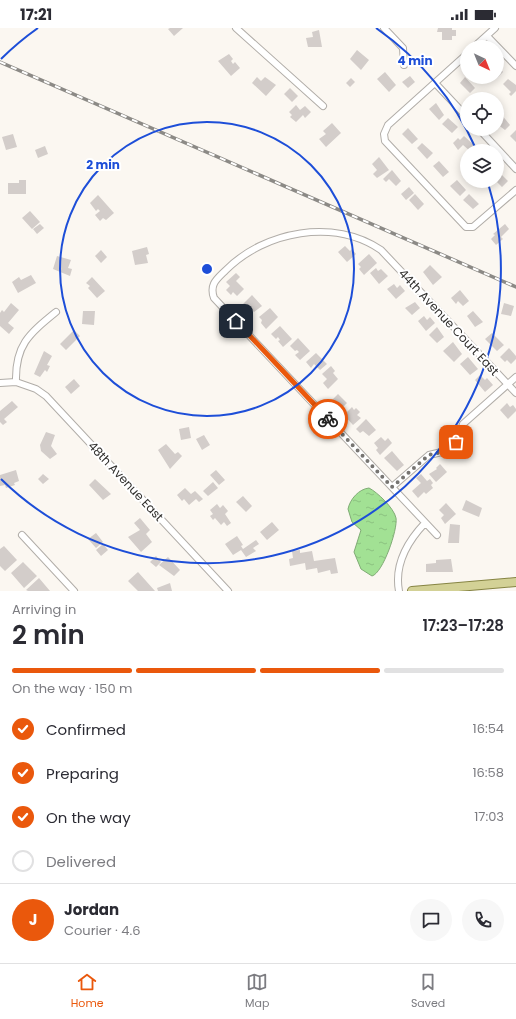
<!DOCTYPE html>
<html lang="en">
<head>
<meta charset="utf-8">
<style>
	:root { --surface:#fff; --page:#f7f7f7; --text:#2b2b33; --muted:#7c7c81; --line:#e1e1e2; --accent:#ea580c }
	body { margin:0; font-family:Poppins,sans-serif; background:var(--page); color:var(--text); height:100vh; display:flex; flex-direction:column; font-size:15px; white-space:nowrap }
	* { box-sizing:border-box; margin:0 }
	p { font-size:13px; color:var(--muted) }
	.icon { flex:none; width:22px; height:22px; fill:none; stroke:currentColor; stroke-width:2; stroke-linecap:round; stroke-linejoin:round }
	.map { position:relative; height:563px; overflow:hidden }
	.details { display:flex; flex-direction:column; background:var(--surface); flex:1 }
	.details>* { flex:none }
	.needle { width:26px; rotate:137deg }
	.buttons { position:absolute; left:460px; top:12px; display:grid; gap:8px }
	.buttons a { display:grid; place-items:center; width:44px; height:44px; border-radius:50%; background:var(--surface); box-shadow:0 2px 10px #0003; font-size:20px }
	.pin { position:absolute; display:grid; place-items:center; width:34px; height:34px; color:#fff; margin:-17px; border-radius:8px; box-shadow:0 2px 6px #0006 }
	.courier { position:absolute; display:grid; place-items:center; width:40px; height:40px; margin:-20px; border:3px solid #ea580c; border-radius:50%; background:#fff; color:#222; box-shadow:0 1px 5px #0007 }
	.overview em { font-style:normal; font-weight:600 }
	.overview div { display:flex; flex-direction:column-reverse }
	.overview { display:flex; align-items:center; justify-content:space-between; height:68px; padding:0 12px }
	h1 { font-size:26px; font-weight:600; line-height:30px }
	.bar { display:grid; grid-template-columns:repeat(4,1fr); gap:6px 4px; align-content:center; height:48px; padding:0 12px }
	.bar i { height:5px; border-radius:3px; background:var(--line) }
	.bar .active { background:var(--accent) }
	.bar p { grid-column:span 4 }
	.line { display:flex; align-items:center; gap:10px; padding:0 12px; border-top:1px solid var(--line) }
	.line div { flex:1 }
	.round { display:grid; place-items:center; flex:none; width:42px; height:42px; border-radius:21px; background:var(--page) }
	ol { padding:0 12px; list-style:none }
	li { display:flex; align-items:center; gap:12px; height:44px }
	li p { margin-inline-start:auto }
	li .icon { padding:4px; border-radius:50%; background:var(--accent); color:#fff; stroke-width:4 }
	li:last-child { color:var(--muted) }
	li i { width:22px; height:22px; border:2px solid var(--line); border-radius:50% }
	.status { display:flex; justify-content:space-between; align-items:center; height:28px; padding:0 20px; background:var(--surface); direction:ltr }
	.status svg { height:11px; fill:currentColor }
	.dock { display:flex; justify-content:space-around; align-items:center; height:56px; border-top:1px solid var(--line); background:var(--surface); font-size:11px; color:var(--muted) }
	.dock a { display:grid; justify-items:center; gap:2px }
	.dock .active { color:var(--accent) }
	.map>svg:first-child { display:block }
	.water { fill:url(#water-ripples); stroke:#80ab75 }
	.building { fill:#d3cdca }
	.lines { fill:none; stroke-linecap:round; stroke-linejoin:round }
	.minor-casing { stroke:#b1ada8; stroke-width:8 }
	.major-casing { stroke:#868443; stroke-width:10 }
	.minor { stroke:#fff; stroke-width:6 }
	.major { stroke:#d3d196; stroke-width:8 }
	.rail-casing { stroke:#8c8a86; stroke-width:3.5 }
	.rail { stroke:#fff; stroke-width:2; stroke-dasharray:6; stroke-linecap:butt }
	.done { stroke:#767471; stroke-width:4; stroke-dasharray:0 7.2 }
	.route { stroke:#ea580c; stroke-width:5 }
	.ring { fill:none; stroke:#1d4ed8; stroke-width:2 }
	.labels { text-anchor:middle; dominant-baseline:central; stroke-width:4; stroke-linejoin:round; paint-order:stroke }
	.street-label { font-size:12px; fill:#2f2e2c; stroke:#fff }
	.centre { fill:#1d4ed8; stroke:#fff; stroke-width:2 }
	.ring-label { font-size:12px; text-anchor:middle; font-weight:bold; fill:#1d4ed8; stroke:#fff; stroke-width:4; stroke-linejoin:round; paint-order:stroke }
</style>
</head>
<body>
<div class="status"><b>17:21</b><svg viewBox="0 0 49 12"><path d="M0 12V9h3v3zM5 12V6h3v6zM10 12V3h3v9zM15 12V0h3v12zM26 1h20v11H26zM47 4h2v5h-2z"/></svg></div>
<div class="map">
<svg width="516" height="563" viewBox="0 0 516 563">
	<defs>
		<pattern id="water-ripples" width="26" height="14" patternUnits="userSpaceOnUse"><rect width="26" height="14" fill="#a2e194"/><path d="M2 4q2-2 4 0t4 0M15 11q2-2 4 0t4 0" fill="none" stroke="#8cc180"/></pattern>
	</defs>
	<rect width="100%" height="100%" fill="#fbf7f1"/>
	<path class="water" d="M369,460C377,464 394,480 396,490C398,501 383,545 372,548L361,541L354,524L361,502L352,494L348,481C350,471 359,461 369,460Z"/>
	<path class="building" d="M170,0H183L174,8L168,1Z
		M438,0H452V2H456V8H452V12H442V4H437Z
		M319,2L322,19H308L306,10L313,9L312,4Z
		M357,22L369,32L361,42L350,31Z
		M229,26L233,31L231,33L233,36L235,34L240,40L231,48L218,33Z
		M497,36L503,44L497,50Z
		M385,44L396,57L389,64L377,51Z
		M410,48L415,54L408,60L402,54Z
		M257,49L261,53L265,49L276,57L266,68L252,55Z
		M465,49L475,60L470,65L460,55Z
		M351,50L355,54L350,59L346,55Z
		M508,51L516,57V63L511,68L509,66L511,64L503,56Z
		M290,60L298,68L292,74L284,66Z
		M436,75L444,87L439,92L429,81Z
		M296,77L300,82L305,78L311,84L305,90L303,87L296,94L290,89L292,87L289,84Z
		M501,86L510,97L505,102L497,96V89Z
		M448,90L458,99L452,105L442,96Z
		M332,95L341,105L326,119L319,111L326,106L323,103Z
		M408,100L418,111L412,116L402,106Z
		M516,102V114L510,108Z
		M13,106L17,119L6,122L2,109Z
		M464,108L475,118L470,123L463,117L458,122L453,115L458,110L460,112Z
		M422,115L433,125L427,131L417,120Z
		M45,118L48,126L38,130L35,122Z
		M379,129L389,142L377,150L373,146L377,142L372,136Z
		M439,133L449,144L443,149L433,138Z
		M392,142L401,153L396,158L389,151L386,154L383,151Z
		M497,142L508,153L502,159L496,153Z
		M19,152H26V166H8V155H19Z
		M457,152L466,162L460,168L450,158Z
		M409,159L414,165L406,172L401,166Z
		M415,166L424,176L418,182L409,172Z
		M469,166L479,176L473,181L463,172Z
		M98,167L114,185L106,192L103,190L100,193L95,187L100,183L98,181L96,183L90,175Z
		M30,183L40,194L32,201L22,190Z
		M40,196L44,200L37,206L33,201Z
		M505,196L509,201L501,209L503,211L496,217L491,211L495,207L493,206Z
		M345,218L350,223L352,221L356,226L347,234L338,224Z
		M147,219L149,226L146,227L148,235L135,237L132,223Z
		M101,222L107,229L101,235L95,228Z
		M369,226L377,235L364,247L359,241L361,239L358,236Z
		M57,228L71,232L68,240L72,241L70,248L53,241Z
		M430,237L442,249L433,257L423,244Z
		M376,240L378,243L381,241L388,248L379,256L370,245Z
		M236,245L240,249L236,253L244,261L237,268L233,264L231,267L226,262L230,258L226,254Z
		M31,247L36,255L18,265L12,254L19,249L21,252Z
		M92,249L105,263L97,270L88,260L90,258L86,255Z
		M394,256L397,260L400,257L405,263L396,271L387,261Z
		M460,262L469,273L463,278L458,273L456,276L451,270Z
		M252,267L262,278L254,284L249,279L246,282L242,277Z
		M415,274L420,280L412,287L405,280Z
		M11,275L19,282L8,295L14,300L9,306L0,298V285L2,282L4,284Z
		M504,275L514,278L511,288L501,286Z
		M270,280L278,289L266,301L261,295L262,292L259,289Z
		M83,283H95L94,297L82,296Z
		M473,283L483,294L475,299L467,288Z
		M424,288L427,292L430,289L435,295L426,303L418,293Z
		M280,298L292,311L283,319L278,313L280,312L278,309L276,311L271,306Z
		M437,299L444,309L437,315L429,307Z
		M74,302L80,308L66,322L60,316Z
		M492,305L504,317L497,323L485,311Z
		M298,310L310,323L300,332L295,327L299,324L297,322L295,323L290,318Z
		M453,314L462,326L454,334L443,323Z
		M509,320L516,328V331L511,336L507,332L505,334L500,329Z
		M44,323L52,328L47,337L50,338L47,344L45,342L40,349L34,346Z
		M316,325L327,336L320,342L314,336L311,340L306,334Z
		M468,329L478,341L470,347L460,336Z
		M331,338L335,343L333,345L338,351L328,361L323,355L327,351L322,346Z
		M480,347L485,352L487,350L493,357L485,364L475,352Z
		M74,351L80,358L71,366L65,359Z
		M338,366L347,375L339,383L333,377L335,375L332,372Z
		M12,373L18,379L4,391L7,394L3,397L0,394V383Z
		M507,375L510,379L513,377L516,381V383L508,391L500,382Z
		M352,379L354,382L356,380L360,384L357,387L361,390L353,397L344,387Z
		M366,391L376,402L369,408L363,403L360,405L356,401Z
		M189,399L191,410L181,412L179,401Z
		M46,404L55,407L51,418L57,426L50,431L41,423L40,417Z
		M204,407L210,417L202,422L196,411Z
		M381,409L385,413L388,410L392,415L380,427L376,422L378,420L374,415Z
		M166,416L175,426L178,424L182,428L170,441L158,422Z
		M392,423L404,437L397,443L384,430Z
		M440,436L447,444L436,454L429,446L437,441L436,440Z
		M16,442L19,453L14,455L15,457L6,460L5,457L0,458V447Z
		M216,442L225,452L219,457L210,447Z
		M43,446L49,451L43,456L38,451Z
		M421,446L427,453L430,451L433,455L431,457L433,460L426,466L424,464L418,470L412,463L421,455L416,450Z
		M95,451L111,466L103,472L89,457Z
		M213,454L218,460L208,468L203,463Z
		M185,460L191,466L195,463L203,471L199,474L196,471L189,477L184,471L182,473L177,467Z
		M243,468L252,478L246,484L236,474Z
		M466,472L482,480L479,489L462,482Z
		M446,475L456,486L445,496L441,490L444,487L439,482Z
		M217,476L220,480L223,477L228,483L225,486L231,495L227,498L224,494L221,497L215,490L213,492L210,488L213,486L210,482Z
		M140,490L150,502L146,506L152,514L141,524L128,509L140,502L134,495Z
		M272,494L279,502L267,512L260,504Z
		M450,496L460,497L459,515H448Z
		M96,505L103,514L96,520L88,511Z
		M237,508L243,517L241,518L243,521L256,512L259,516L253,520L256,523L246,529L241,522L233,527L225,516Z
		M103,516L108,522L101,528L96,522Z
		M4,518L17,532L5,543L0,538V521Z
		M300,522V525L312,523L314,533L335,530L338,545L331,546L330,542L318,545L317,540L306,542L305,535L290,538L289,531L293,530L292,523Z
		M156,528L161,534L156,539L150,534Z
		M168,529L180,542L174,548L159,537Z
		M451,531L453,544H426V536L436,535V532Z
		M23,534L37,548L24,560L11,545Z
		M138,544L155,563H138L128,553Z
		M39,550L50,563H28L26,562Z
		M170,555L172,563H158L157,560Z"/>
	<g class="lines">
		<g class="minor-casing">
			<path id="minor" d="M236,0L323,78
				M384,0L403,20L404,37
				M487,8L516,38
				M474,19L495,0
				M467,26L388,97L384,106L385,113L466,199H473L516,162
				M435,55L467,89
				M479,101L516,141
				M16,354L36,361L46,368L228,563
				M0,355L16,354C15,317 29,306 56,284
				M392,459L429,427L446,423L452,419L458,411L463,396L516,349
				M22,507L74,563
				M437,507L214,270C209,256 217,251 226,242C265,203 334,190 381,222L516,365
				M399,563C394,536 407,514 425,495"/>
		</g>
		<g class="major-casing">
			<path id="major" d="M412,563L516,554"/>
		</g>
		<use href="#minor" class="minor"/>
		<use href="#major" class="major"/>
		<g class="rail-casing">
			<path id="rail" d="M0,34L516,259"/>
		</g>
		<use href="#rail" class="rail"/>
	</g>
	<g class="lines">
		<path class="done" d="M328,391L392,459L429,427L446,423L456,414"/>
		<path class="route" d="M236,293L328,391"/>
	</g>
	<g class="ring">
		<circle cx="207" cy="241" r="147"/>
		<path d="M1 31A294 294 0 0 1 38 0M376 0A294 294 0 0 1 476 121M488 155A294 294 0 0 1 1 451"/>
	</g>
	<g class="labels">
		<g class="street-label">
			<text transform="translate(449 294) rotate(47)">44th Avenue Court East</text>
			<text transform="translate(126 453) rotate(47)">48th Avenue East</text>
		</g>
	</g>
	<circle cx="207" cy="241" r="6" class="centre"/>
	<g class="ring-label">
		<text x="415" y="37">4 min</text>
		<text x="103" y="141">2 min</text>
	</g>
</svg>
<div class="buttons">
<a><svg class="needle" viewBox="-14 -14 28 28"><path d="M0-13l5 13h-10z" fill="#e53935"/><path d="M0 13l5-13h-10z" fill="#7c7c81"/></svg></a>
<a><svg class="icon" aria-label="locate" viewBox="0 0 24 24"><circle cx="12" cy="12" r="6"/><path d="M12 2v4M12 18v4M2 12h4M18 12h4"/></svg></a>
<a><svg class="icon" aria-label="layers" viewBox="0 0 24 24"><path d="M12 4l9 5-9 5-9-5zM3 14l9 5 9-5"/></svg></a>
</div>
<div class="pin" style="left:456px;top:414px;background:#ea580c"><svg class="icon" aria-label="bag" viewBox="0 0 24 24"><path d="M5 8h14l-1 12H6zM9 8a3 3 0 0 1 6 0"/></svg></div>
<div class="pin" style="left:236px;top:293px;background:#1f2937"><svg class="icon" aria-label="home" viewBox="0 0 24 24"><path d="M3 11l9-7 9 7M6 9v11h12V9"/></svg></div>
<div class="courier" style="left:328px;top:391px"><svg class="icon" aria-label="bike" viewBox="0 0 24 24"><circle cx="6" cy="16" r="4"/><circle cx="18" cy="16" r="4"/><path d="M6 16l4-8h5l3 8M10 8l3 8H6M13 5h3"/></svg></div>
</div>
<section class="details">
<div class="overview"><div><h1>2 min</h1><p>Arriving in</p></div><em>17:23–17:28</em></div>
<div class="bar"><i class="active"></i><i class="active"></i><i class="active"></i><i></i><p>On the way · 150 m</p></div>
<ol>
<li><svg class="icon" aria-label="check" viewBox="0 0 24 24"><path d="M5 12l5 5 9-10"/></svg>Confirmed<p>16:54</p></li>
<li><svg class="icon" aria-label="check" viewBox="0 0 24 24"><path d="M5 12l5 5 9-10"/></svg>Preparing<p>16:58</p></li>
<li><svg class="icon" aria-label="check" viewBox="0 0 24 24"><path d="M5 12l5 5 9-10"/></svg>On the way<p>17:03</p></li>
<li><i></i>Delivered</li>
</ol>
<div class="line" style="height:72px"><b class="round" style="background:var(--accent);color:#fff">J</b><div><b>Jordan</b><p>Courier · 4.6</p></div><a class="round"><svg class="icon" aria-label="chat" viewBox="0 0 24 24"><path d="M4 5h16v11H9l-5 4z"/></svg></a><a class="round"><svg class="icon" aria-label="phone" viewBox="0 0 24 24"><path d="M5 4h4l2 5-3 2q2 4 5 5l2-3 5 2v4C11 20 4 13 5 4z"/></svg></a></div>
</section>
<nav class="dock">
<a class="active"><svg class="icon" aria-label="home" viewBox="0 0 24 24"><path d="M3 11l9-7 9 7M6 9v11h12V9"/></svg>Home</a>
<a><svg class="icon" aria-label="map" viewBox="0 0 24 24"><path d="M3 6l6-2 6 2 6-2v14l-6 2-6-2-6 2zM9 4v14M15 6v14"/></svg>Map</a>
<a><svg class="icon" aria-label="saved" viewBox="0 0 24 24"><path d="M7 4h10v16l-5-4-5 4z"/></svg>Saved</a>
</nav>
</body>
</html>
